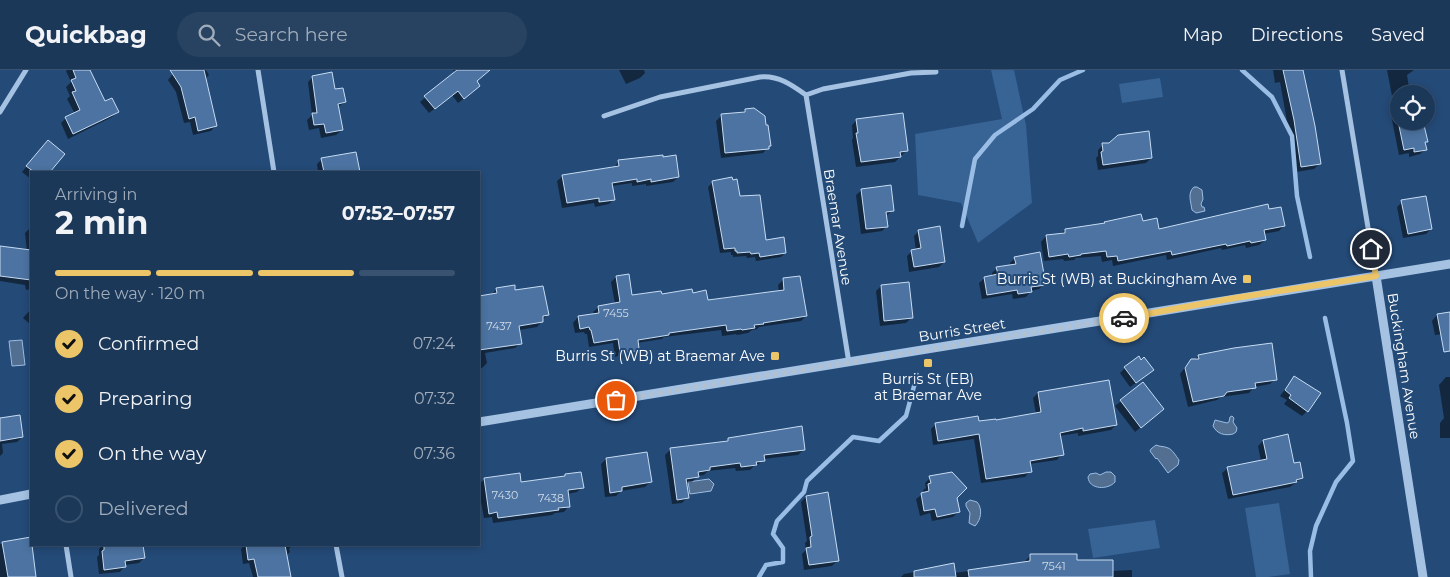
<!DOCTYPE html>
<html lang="en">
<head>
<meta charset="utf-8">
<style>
	:root { --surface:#1b3859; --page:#284362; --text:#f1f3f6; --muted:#a0acba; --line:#39526f; --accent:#edc569 }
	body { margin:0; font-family:Montserrat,sans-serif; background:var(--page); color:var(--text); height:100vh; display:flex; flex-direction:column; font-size:19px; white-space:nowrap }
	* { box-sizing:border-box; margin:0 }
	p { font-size:16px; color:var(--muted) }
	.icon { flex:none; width:28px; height:28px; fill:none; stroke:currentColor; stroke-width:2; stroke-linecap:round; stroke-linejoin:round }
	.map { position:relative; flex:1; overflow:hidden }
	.panel { position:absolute; left:30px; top:101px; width:450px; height:375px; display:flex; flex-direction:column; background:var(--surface); border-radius:0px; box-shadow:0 2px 8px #0003,0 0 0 1px var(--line) }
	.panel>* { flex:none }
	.fabs { position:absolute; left:1390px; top:15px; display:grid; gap:10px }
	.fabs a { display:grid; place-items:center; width:45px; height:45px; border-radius:50%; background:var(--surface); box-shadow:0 2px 8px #0003,0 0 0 1px var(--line); font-size:25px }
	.pin { position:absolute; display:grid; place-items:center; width:42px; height:42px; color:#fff; margin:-21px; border:2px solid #fff; border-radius:50%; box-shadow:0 1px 5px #0007 }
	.courier { position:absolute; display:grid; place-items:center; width:50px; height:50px; margin:-25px; border:4px solid #edc569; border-radius:50%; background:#fff; color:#222; box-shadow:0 1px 6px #0007 }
	.head em { font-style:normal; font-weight:700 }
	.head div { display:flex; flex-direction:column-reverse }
	.head { display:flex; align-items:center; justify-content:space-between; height:85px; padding:0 25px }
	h1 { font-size:32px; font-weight:700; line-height:38px }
	.bar { display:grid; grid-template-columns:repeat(4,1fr); gap:8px 5px; align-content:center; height:60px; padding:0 25px }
	.bar i { height:6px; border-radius:4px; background:var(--line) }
	.bar .on { background:var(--accent) }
	.bar p { grid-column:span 4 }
	ol { padding:0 25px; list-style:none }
	li { display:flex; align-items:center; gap:15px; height:55px }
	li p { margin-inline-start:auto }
	li .icon { padding:5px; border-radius:50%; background:var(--accent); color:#111; stroke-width:4 }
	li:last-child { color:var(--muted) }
	li i { width:28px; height:28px; border:2px solid var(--line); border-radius:50% }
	header { display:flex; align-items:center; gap:30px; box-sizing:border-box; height:70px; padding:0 25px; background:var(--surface); border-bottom:1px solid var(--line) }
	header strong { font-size:24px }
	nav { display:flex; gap:28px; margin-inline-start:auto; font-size:18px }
	.search { width:350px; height:45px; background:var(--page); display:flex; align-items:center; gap:12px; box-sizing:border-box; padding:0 18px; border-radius:28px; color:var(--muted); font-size:19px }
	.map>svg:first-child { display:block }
	.green { fill:#376395 }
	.water { fill:#526e90; stroke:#99bde4 }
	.shadow { fill:#0007 }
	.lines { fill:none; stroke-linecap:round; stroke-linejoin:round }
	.stream { stroke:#99bde4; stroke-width:4.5 }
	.building { fill:#4c73a1; stroke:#c7dcf3 }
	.minor { stroke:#a5c2e3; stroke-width:5 }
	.tertiary { stroke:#a5c2e3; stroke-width:9 }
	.done { stroke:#b2c0cf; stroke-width:5; stroke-dasharray:0 9 }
	.route { stroke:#edc569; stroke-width:6 }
	.poi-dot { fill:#edc569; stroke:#244a77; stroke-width:2 }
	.labels { text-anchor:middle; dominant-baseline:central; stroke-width:4; stroke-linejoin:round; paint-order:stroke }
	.number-label { font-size:11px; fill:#d2dce8 }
	.street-label { font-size:14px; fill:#fff; stroke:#244a77 }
	.poi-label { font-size:14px; fill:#fff; stroke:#244a77; text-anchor:end }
</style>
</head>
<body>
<header>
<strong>Quickbag</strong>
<div class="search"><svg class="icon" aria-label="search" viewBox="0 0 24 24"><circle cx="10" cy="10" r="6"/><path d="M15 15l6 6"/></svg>Search here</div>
<nav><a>Map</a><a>Directions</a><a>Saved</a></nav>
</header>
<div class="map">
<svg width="1450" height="507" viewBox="0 0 1450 507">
	<rect width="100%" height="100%" fill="#244a77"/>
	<path class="green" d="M991,0H1014L1026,55L1032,133L978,173L961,133L918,125L915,64L1002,49Z
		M1160,8L1163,27L1122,33L1119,14Z
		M1279,433L1290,504L1268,507H1256L1245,438Z
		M1155,450L1160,478L1093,488L1088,459Z"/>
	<path class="water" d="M1194,117H1197L1202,120L1203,129L1201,134L1202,137H1204L1205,141L1196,143L1192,140C1191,132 1187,123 1194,117Z
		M22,270L25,295L12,296L9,271Z
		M1232,346L1234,348L1233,352L1237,358L1236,362L1233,364C1225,366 1217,364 1213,356L1215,350L1227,353L1229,352L1230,347Z
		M1156,375C1160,377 1164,376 1168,378C1172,379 1176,386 1179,390L1178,395L1168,403L1157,388L1156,389L1150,381L1151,379Z
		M1106,402H1111L1115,406V412C1108,420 1089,420 1088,407L1090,404L1096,403L1100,405Z
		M709,409L714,414L711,421L690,424L688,412Z
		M970,430L977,432C983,439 981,450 975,456L969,453L970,443L966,436V433Z"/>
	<path class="shadow" d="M67,0H89L104,33L117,42L112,47L68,69L61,53L66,48L75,44L67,29L70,26L66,17L71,12L66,1Z
		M176,0H206L209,5L205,9L216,55L211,61L193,65L190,52L184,53L176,22L168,10Z
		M453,0H489L476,11L474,21L458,33L452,25L429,43L420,32L455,3Z
		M619,0H644L645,3L640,8L626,14Z
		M1273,0H1302L1319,94L1314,99L1296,102L1280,12L1275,13Z
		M1387,0H1414L1407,5L1410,24H1399V51L1426,72L1424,74L1426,79L1420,84L1409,87V83L1399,85L1389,35L1393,31Z
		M313,7L334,21L345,32L338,37L342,60L336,65L321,68L319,58L309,60L307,50L312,45L308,12Z
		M745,40L770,75L763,83L721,88L716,51L721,46L742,43Z
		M857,50L907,80L895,92L856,97L852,70L853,68L852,55Z
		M1103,75L1151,88L1146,93L1098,100L1096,88L1098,86V80Z
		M43,77L63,84L48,102H31V109L22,102Z
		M355,84L358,102H318L317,94L322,89Z
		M619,91L678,107L673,112L646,116V114L632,116V113L612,116L614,129L609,134L595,137L594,133L562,138L557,111L563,106L614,98Z
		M713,112L739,128L765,171L785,183L781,187L756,191L755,187L747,188L746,186L733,187V185H731V182L720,183L708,117Z
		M862,120L892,141L886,146L887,156L882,161L861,164L856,125Z
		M1402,132L1431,159L1426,164L1403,168L1397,137Z
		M1268,141L1284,155L1279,161L1263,164L1265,170L1259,175L1246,178L1245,175L1222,180L1221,178L1167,190L1166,185L1113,196L1112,190L1102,192L1101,186L1076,188L1074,190L1064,191L1063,189L1044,191L1041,172L1046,166L1061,164L1065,160L1103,155L1105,153L1142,152L1158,160Z
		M30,158H31V219L26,220L25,215L0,211V178L27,181L25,163Z
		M919,161L944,192L939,197L909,202L907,186L912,181H916L914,166Z
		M1015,188L1044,214L1039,219L1031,221L1026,227L1013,229L1012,224L982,229L979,213L985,208L992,206V203L997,198L1010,196V193Z
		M616,207L631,227L692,224L707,232L779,222L778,215L783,210L806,246L801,251L759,257L757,259L752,260L748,263L737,265L736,264L722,266L721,260L664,267L662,269L637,273L638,278L630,286L619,288L618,286L615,287L613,273L589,277L587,264H585L584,262L575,263L573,253L578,247L594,245L593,242L599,237L615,234L611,212Z
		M881,216L911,248L906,253L880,256L876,221Z
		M497,219L514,221L547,245L537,257L519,260L521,273L515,278L485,283L487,293L482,298L479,299V227L491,225Z
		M31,239V255L23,248Z
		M1450,243V263L1435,265L1432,251L1437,245Z
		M1199,286L1275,309L1270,314L1254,317L1249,323L1221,327L1217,330L1188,337L1180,304L1186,296Z
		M1125,298L1147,305L1130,317L1120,303Z
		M1295,307L1307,341L1302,346L1284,334L1287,330L1280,326Z
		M1446,307H1450V368H1440V353L1444,348L1439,315Z
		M1143,314L1157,344L1135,362L1115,336Z
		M1038,323L1116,355L1111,360L1078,366V363L1059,366L1062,384L1057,390L1029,394L1030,401L1025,407L981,413L974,369L933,375L931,359L936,354L995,351L1036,344L1033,328Z
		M0,349L22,367L17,372L2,374L3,383L0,386Z
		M729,369L803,380L798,385L763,389L758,395L754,396L750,400L736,401L735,398L708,401L704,405L698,406L692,412L685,413L687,428L682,433L672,434L665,385L671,379L724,373Z
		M1263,371L1302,408L1290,417L1228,429L1222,403L1228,398L1261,391L1258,376Z
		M606,389L650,412L645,417L621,421L616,426L605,427L601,394Z
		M519,405L520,414L563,408L566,405L582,417L577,422L567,424L569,436L564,442L555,443L552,445L493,453L492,447L484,448L481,432H479V414L484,410Z
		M930,408L956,428L958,442L953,447L932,451L930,443L920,446L916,429L924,423L923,420L926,418L925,413Z
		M827,424L838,490L832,496L804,500L802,484L806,480L805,473L807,471L801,432L806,427Z
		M29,469L35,507H0V474Z
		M101,475H154L142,477L144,488L139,493L125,495L120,502L99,504L97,487L99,485V479L101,477Z
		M245,475H292L289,479L290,482L286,486L289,507H253L249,493L243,494L241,479Z
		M1031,485L1076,492L1112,501L1132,500V507H901L904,504L953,495L954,503L1025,493V491Z"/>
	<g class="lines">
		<path class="stream" d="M1242,0L1272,27L1292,66L1297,126L1310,187
			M962,156L975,89L995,65L1033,39L1060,10L1083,0
			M759,507L766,495L783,492V478L773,464L777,451L804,422L807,411L853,367L879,371L906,346L917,305
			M1311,507L1310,481L1316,456L1336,412L1353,391L1347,353L1325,248"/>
	</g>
	<path class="building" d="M73,0H90L105,31L112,28L119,42L73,64L65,47L80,40L72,22L76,21L71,10L76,8Z
		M170,0H204L217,56L198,61L195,47L189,49L181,17Z
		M457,0H490L477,11L480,16L464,29L458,21L435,39L424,26Z
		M1283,0H1303L1315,56L1321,94L1301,97L1294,50Z
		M332,2L335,19L343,18L346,32L338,34L343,60L326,63L324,54L314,55L312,43H317L312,6Z
		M754,38L765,46L766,55H768L771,76H769V79L725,83L721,44L745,42V39Z
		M903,43L908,81L900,82L901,87L861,92L856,63H858L856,49Z
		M1398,51H1423L1428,72H1425L1427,80L1414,82V78L1404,80Z
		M1149,61L1152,88L1103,95L1101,82L1103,81L1102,73H1109L1118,65Z
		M48,70L65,84L50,102H34L26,96Z
		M356,82L360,102H324L321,88Z
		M663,85V87L676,85L679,107L651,112V109L637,112V109L612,113L615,130L599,132V128L567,133L562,105L619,96L618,90Z
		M732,107L733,110L737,109L740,126L760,125L766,170L784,167L786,183L760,187L759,183L751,184L750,182L737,183V181H735V178L724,179L712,111Z
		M891,115L894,141L886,142L888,157L866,159L861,119Z
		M1426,126L1432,159L1408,164L1401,130Z
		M1268,134L1269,139L1281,137L1285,156L1264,160L1266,170L1251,173L1250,171L1227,176L1226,174L1172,185L1171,181L1118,191L1117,186L1107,187L1106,181L1081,184V185L1069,187L1068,184L1049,187L1046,165L1065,163V159L1105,153L1104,152L1141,144L1143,151L1157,148L1159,159Z
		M940,156L945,192L914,197L911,180L921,178L918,160Z
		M0,176L31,180V210L0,206Z
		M1040,182L1046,215L1031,217L1032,222L1018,224L1017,220L987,225L984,207L998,204L996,197L1016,194L1014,187Z
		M629,204L632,225L661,221L662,224L692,219L693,223L706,220L708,230L784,220L783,208L800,206L807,246L763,253L764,254L754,255L755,258L742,260L741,259L727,261L726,255L669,263V265L638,270L639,279H636V281L623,283V282H620L618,269L594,273L591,260H590L589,257L580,259L578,246L599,243L598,236L620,232L616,206Z
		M909,212L913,248L884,251L881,215Z
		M515,215V220L543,216L549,245L543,246V252L519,256L522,274L479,280V226L497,223L496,218Z
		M1450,242V281L1444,282L1437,244Z
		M1272,273L1277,310L1255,313L1256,318L1227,322L1224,326L1193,332L1185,298L1191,289H1199L1198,285L1234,278Z
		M1139,286L1141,290L1144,287L1154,300L1136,313L1124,297Z
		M1294,306L1321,323L1308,342L1289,328L1291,325L1285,320Z
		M1109,310L1117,355L1083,361V358L1060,363L1064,385L1030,391L1032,402L986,409L979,364L938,371L935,353L978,346L979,351L996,349V350L1041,342L1038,322Z
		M1143,312L1164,339L1141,358L1120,330Z
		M20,345L23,367L0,371V348Z
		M802,356L805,380L764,385L765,391L756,392L757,395L741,397L740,393L710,397V400L698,402L699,407L686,409L689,428L677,430L670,378L728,371V368Z
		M1288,364L1294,393L1300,392L1303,408L1296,410L1297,412L1233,425L1227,397L1267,389L1263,370Z
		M647,382L652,412L622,417V421L610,423L606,388Z
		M581,402L584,418L568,420L570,437L558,438L559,440L498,448L497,442L489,444L484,408L520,403L521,412L565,406V404Z
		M952,402L967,418L957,428L960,442L937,447L935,439L924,441L921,423L929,421L928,414L931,413L929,406Z
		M828,422L839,491L809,495L806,478L811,477L810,467L812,466L806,426Z
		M31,467L36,507H8L2,472Z
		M104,475H143L145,488L125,491L126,497L104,500L102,481L104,480Z
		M246,475H285L291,507H258L254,489L248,490Z
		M1030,484H1077V490H1113V507H969L968,500L1030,491Z
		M954,493L956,507H914V501Z"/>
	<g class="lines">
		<path class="minor" d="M258,0L274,102
			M1342,0L1376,206
			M806,25L849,293
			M0,42L26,0
			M604,46L660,27L760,7C778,5 792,15 806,25L823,19L911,3L936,2
			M66,475L71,507
			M336,475L342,507"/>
		<path class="tertiary" d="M1376,206L1423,507
			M479,352L1450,194
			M0,430L31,424"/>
	</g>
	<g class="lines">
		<path class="done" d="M616,330L1124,248"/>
		<path class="route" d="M1124,248L1235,228L1376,206L1371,179"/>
	</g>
	<g class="poi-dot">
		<rect x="1242" y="204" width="10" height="10" rx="2.5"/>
		<rect x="770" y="281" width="10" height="10" rx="2.5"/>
		<rect x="923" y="288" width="10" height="10" rx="2.5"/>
	</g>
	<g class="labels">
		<g class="number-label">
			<text x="616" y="243">7455</text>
			<text x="499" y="256">7437</text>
			<text x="505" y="425">7430</text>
			<text x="551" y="428">7438</text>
			<text x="1054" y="496">7541</text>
		</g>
		<g class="street-label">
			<text transform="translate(838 157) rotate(81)">Braemar Avenue</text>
			<text transform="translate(962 260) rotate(-9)">Burris Street</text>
			<text transform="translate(1404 296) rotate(81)">Buckingham Avenue</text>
		</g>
		<g class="poi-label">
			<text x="1237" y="209">Burris St (WB) at Buckingham Ave</text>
			<text x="765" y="286">Burris St (WB) at Braemar Ave</text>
			<text x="928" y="309" text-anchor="middle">Burris St (EB)<tspan x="928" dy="16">at Braemar Ave</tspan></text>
		</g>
	</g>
</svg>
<div class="fabs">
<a><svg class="icon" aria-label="locate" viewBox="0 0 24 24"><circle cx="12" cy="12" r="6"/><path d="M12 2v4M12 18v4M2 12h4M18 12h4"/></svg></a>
</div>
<div class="pin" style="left:616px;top:330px;background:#ea580c"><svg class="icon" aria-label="bag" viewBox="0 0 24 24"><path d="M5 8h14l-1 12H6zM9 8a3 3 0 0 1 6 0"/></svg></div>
<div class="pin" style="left:1371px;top:179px;background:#1f2937"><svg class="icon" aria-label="home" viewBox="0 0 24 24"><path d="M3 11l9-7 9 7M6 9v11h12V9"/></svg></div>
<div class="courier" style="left:1124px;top:248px"><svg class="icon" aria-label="car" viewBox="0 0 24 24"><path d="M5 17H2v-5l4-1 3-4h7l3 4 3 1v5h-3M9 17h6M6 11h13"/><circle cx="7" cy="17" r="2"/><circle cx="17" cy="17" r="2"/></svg></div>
<section class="panel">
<div class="head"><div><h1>2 min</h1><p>Arriving in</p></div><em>07:52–07:57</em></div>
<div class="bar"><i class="on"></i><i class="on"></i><i class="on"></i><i></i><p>On the way · 120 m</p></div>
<ol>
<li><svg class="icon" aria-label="check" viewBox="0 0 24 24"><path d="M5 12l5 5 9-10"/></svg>Confirmed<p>07:24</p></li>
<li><svg class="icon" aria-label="check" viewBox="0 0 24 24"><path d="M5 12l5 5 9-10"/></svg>Preparing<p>07:32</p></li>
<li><svg class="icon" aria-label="check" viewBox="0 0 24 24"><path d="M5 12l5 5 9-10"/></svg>On the way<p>07:36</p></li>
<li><i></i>Delivered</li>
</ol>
</section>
</div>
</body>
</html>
